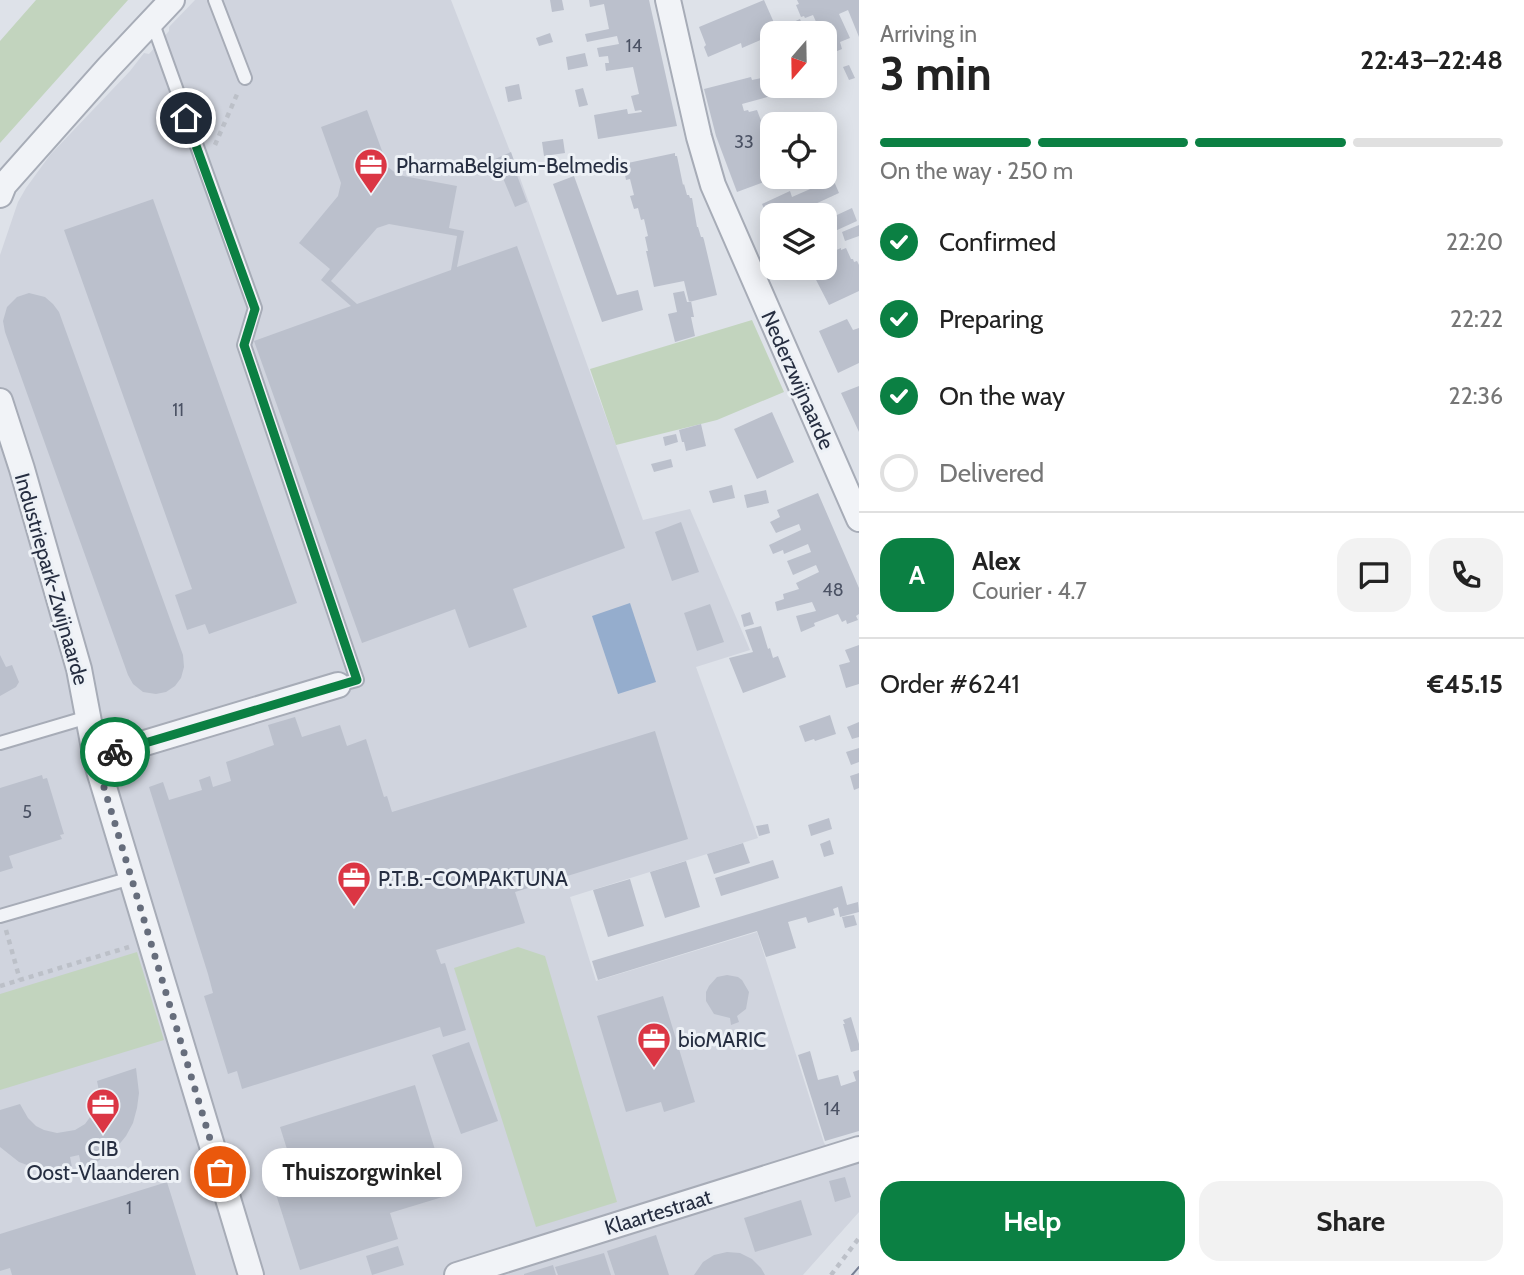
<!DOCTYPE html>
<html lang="en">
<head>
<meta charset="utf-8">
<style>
	:root { --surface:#fff; --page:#f2f2f2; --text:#222; --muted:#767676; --line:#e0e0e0; --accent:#0b8043 }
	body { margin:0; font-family:Cabin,sans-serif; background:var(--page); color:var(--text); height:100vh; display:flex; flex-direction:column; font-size:26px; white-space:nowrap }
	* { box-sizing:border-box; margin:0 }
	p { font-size:23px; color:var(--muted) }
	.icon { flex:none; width:38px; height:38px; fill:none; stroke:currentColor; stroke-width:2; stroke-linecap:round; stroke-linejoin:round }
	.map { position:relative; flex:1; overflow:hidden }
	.details { display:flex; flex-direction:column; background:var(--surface); width:665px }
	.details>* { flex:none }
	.needle { width:46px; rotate:200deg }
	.tools { position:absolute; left:760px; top:21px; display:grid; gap:14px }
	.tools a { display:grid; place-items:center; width:77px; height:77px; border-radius:14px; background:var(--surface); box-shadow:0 4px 18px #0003; font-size:35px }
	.pin { position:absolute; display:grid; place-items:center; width:60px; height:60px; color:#fff; margin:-30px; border:4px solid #fff; border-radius:50%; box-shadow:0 2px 7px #0007 }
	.courier { position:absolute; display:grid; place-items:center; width:70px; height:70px; margin:-35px; border:5px solid #0b8043; border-radius:50%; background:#fff; color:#222; box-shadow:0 2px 9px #0007 }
	.bubble { position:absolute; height:49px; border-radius:21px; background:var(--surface); box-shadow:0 4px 18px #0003; font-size:23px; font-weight:800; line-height:49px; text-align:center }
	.summary em { font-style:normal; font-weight:800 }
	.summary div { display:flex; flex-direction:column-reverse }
	.summary { display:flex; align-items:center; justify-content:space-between; height:119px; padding:0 21px }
	h1 { font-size:46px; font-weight:800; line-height:52px }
	.bar { display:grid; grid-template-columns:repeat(4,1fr); gap:10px 7px; align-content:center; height:84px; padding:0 21px }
	.bar i { height:9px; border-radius:5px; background:var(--line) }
	.bar .active { background:var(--accent) }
	.bar p { grid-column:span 4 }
	.line { display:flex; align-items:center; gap:18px; padding:0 21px; border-top:2px solid var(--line) }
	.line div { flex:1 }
	.round { display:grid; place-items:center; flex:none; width:74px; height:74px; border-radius:21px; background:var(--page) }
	ol { padding:0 21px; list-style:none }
	li { display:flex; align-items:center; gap:21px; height:77px }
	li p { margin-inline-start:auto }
	li .icon { padding:7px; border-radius:50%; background:var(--accent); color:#fff; stroke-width:4 }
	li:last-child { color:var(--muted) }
	li i { width:38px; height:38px; border:4px solid var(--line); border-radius:50% }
	.action { display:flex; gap:14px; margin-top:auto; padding:14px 21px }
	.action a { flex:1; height:80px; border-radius:21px; background:var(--accent); color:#fff; font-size:28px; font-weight:800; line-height:80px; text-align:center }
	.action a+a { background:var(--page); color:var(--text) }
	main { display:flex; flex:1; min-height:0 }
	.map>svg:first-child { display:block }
	.built { fill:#d0d4de }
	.green { fill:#c2d4be }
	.water { fill:#95adcd }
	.building { fill:#bbc0cc; fill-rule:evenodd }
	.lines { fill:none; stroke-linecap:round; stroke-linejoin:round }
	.lane-casing { stroke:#a7acb7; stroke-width:16 }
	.street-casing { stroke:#a7acb7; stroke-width:28 }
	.path { stroke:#bcc0c8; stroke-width:4.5; stroke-dasharray:5 5; stroke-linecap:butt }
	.lane { stroke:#f1f3f7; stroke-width:12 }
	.street { stroke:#f1f3f7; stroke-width:24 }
	.tram { stroke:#767f94; stroke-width:2 }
	.done { stroke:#666d7c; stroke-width:7; stroke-dasharray:0 12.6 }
	.route { stroke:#0b8043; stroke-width:9 }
	.labels { text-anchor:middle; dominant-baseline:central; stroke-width:6; stroke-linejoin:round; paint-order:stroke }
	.number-label { font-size:18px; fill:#4b5264 }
	.poi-label { font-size:21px; fill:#262e41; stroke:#edf1f6; text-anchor:start }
	.street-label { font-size:21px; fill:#262e41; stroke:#edf1f6 }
</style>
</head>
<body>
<main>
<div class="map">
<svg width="859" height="1275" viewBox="0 0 859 1275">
	<rect width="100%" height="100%" fill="#dee2e9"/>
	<path class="built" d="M195,0H451L515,164L643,520L690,509L750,650L696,667L758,838L570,897L596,981L757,932L824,1143L839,1160L859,1153V1212L803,1275H0V255L18,202L26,188L50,155L130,71L144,53L149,54L169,31V27Z"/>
	<path class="green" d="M36,0H128L0,143V41Z
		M752,320L784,392L717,420L616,445L590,369Z
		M518,947L545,956L617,1202L536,1227L454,968Z
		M137,952L164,1040L0,1090V994Z"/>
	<path class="water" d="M630,603L656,682L618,694L592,616Z"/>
	<path class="building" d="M550,0H562L564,10L552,12Z
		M589,0H649L677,126L598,139L594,115L627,109L628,114L642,112L641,110L635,111L631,96L639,94L633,67L606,71L605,63H609L608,56L599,57L597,48L619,44L617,36L587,42L585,34L609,29L604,4L590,7Z
		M764,0L775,25L768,27L772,35L742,48L741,43L708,57L704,47L706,45L699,27Z
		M797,0H859V37L848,10L839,14L850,38L840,42L842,49L830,54L824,40V33H821L813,15L805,18L804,16L801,17L796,5L799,4Z
		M800,19L806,33H784L791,30L789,24Z
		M550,33L553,42L539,46L536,38Z
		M585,53L588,66L568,70L566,57Z
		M849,65L855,78L849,80L843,67Z
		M772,76V86H784L786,92L742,104L744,111L748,110L749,112L757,110L771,147L768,148L772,160L768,162L772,177H778L737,192L716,136L704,89L751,77L752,80Z
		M519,84L522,99L508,102L505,87Z
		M583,88L588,105L579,107L575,90Z
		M367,110L388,167L398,175L457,186L449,228L464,231L457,267L517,246L625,548L513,589L527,627L469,648L455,609L362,643L254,341L351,306L321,280L330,269L299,243L338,196L341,183L321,127ZM389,224L457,236L451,270L357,304L331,281L377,228Z
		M563,139L565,153L544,156L542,142Z
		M511,152L517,169L515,170L527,202L515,207L495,159Z
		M675,153V156H677L683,185L684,184L687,195H689L690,198H692L697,227H698L701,237H703L704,240L717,295L689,302L684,281L654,287L646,251H648L645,237L648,236L644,219L641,220L638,208L634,209L630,196L634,195L630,179L626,180L623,164Z
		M824,166L828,176L809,185L806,177H824Z
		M574,176L617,295L638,290L643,310L602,322L553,184Z
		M833,179L839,193L813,205L817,215H772V226L762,204L790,191L792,197Z
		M153,199L297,603L209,634L205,624L187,630L175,595L192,589L64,230Z
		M852,208L857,221L824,236V221Z
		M859,225V236L845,241L842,232Z
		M841,248V250L846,248L851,259H853L854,262L857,261L859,265V291L829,305L813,274L812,268H824V251L827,254Z
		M684,291L687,302L691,301L694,317H691L695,336L675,342L668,314L677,312L673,293Z
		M29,293L45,297L53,304L59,312L183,655L184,667L181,678L175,686L166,692L156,694L143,692L133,684L128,675L5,332L3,321L7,307L17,297Z
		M847,319L853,330L859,328V363L838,373L819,331Z
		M859,386V432L841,393Z
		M772,412L794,462L757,479L734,429Z
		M701,424L706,446L686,451L684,442H682L679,430Z
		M676,434L678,442L665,446L663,437Z
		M671,459L673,467L654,472L651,464Z
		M732,485L735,498L713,503L709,491Z
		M766,490L769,503L747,508L744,495Z
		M818,493L859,588V614L856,616L858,620L847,624L846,620L842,622L838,614L814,623L815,626L801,632L796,616L816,611L812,602L777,611L775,602L784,599L783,594L799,589L796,583L819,572L816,565L793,575L787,561L811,552L808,544L784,554L783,550L773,554L769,545L801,530L799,524L776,533L770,522L780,517L777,510Z
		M681,522L699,572L672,581L655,532Z
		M710,604L724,642L697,651L684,613Z
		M750,612L754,624L744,627L741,615Z
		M761,626L768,649L770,648L773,658L778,656L786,677L743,693L729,658L753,652L745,630Z
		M859,645V684L846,688L839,665L850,662L845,650Z
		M0,655L6,667L12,665L19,682L16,687L0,696Z
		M830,715L836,734L815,741L814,739L805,742L799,726Z
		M295,717L302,737L340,725L347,746L366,739L384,797L387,796L392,812L655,731L688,839L515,892L525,923L436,950L441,964L445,963L466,1030L443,1037L440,1027L242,1089L237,1071L228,1074L204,996L213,993L208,974L149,787L163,782L169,800L202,790L199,780L210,776L213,787L231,781L226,762L274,745L268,725Z
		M859,722V737L852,739L847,727Z
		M859,748V762L851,765L846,752Z
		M859,773V788L854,790L850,776Z
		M42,775L43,779L47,778L64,834L60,835L62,839L9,856L13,868L0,872V788Z
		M829,818L832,829L811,836L808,825Z
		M768,824L770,833L759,836L756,826Z
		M830,840L834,854L824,857L820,844Z
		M743,843L750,863L714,874L707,854Z
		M773,860L779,878L721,896L715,878Z
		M686,861L700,907L665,918L650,872Z
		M630,879L644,926L608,937L593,890Z
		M842,886L847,905L858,902L859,912L840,917L838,907L833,909L835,915L808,923L806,917L788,922L796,948L766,957L757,931L598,980L592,961Z
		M854,915L857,925L845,928L842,917Z
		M727,975L738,977L742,980L749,992L746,1009L737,1016L739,1022L731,1025L730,1018L714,1014L706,1001V992L709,986L717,977Z
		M663,996L695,1102L664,1112L661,1102L626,1112L597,1016Z
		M851,1017L859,1044V1050L851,1052L843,1024H845L843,1020Z
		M469,1042L498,1121L461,1134L432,1055Z
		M810,1051L818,1080L838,1075L841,1086L856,1081L853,1072L859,1070V1131L825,1141L798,1055Z
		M136,1068L139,1093L137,1108L133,1123L126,1136L117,1147L94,1164L82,1169L79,1155L70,1157L73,1172L43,1171L19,1162L0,1147V1110L20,1104L28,1118L36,1126L44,1130L57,1133L75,1130L85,1124L96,1109L99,1091L97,1081Z
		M415,1085L449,1195L390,1213L398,1239L300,1270L274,1188L297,1181L280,1127Z
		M845,1177L851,1197L835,1202L829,1181Z
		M167,1182L196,1275H12L10,1268L0,1271V1234Z
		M801,1200L812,1235L755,1252L744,1218Z
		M656,1235L669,1275H615L607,1251Z
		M398,1246L404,1265L372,1275L366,1256Z
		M727,1252L740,1253L752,1259L761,1268L765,1275H694L703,1262L714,1255Z
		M604,1253L611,1275H558L555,1267Z
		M553,1265L556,1275H524V1274Z"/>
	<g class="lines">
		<g class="lane-casing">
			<path id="lane" d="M215,0L245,78
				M152,21L255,308L244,345L357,680L338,685
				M0,743L88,717
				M0,916L131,878"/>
		</g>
		<g class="street-casing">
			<path id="street" d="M668,0L699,137L713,185L859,519
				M0,195L4,185L108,68L172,0
				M0,401L22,469L79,669L97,764L251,1275
				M95,758L338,685
				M457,1275L859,1149"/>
		</g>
		<path class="path" d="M215,145L238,92
			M6,930L20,980
			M0,986L129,947
			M831,1275L859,1238"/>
		<use href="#lane" class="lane"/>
		<use href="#street" class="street"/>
		<path class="tram" d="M852,1275L859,1267"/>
	</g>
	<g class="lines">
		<path class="done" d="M115,752L96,758L97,764L220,1172"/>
		<path class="route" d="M115,752L357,680L244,345L255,309L186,118"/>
	</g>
	<defs>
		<g id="office-pin" transform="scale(1.75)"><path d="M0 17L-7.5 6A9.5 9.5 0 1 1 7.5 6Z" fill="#db3644" stroke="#edf1f6"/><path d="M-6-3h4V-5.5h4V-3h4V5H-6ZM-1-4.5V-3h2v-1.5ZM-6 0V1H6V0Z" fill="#fff"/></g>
	</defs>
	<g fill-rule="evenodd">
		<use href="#office-pin" x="371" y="165"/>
		<use href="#office-pin" x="354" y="878"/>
		<use href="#office-pin" x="654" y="1039"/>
		<use href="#office-pin" x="103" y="1105"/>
	</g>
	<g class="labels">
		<g class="number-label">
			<text x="634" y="46">14</text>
			<text x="744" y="142">33</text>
			<text x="178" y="410">11</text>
			<text x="833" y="590">48</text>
			<text x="27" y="812">5</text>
			<text x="832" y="1109">14</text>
			<text x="129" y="1208">1</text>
		</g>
		<g class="poi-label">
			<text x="396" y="165">PharmaBelgium-Belmedis</text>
			<text x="378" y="878">P.T.B.-COMPAKTUNA</text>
			<text x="678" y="1039">bioMARIC</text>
			<text x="103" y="1148" text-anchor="middle">CIB<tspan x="103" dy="24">Oost-Vlaanderen</tspan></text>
		</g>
		<g class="street-label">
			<text transform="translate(798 380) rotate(66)">Nederzwijnaarde</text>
			<text transform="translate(52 579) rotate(74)">Industriepark-Zwijnaarde</text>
			<text transform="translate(658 1212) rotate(-17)">Klaartestraat</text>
		</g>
	</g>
</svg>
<div class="tools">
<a><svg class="needle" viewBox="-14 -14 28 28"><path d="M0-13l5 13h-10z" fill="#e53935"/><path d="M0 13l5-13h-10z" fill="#767676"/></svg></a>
<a><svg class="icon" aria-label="locate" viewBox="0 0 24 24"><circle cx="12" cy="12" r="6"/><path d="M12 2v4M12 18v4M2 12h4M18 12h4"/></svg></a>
<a><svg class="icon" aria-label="layers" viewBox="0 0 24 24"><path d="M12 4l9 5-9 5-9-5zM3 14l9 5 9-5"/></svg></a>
</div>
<div class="pin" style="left:220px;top:1172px;background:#ea580c"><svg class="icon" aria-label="bag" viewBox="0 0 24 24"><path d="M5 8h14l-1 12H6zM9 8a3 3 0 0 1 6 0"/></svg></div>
<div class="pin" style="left:186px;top:118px;background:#1f2937"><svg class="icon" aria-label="home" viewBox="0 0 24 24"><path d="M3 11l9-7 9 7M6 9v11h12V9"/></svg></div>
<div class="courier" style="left:115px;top:752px"><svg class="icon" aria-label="bike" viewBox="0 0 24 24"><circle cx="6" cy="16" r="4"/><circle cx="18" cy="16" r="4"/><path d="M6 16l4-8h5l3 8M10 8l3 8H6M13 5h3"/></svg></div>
<div class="bubble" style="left:262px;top:1148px;width:200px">Thuiszorgwinkel</div>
</div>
<section class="details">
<div class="summary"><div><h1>3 min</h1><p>Arriving in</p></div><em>22:43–22:48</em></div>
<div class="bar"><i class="active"></i><i class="active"></i><i class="active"></i><i></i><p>On the way · 250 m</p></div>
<ol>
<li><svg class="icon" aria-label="check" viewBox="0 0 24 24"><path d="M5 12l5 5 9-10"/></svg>Confirmed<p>22:20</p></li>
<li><svg class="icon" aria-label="check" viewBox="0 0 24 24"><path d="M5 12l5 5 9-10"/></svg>Preparing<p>22:22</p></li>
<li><svg class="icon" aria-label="check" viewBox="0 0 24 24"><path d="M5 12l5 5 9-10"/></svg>On the way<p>22:36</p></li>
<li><i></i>Delivered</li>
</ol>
<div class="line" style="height:126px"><b class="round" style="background:var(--accent);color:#fff">A</b><div><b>Alex</b><p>Courier · 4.7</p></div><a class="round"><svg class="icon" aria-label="chat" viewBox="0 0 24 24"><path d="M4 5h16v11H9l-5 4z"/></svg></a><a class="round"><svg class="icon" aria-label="phone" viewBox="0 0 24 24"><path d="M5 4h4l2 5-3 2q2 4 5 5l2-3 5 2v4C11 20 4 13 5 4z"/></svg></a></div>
<div class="line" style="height:91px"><div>Order #6241</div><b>€45.15</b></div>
<div class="action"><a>Help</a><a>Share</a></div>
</section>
</main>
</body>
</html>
